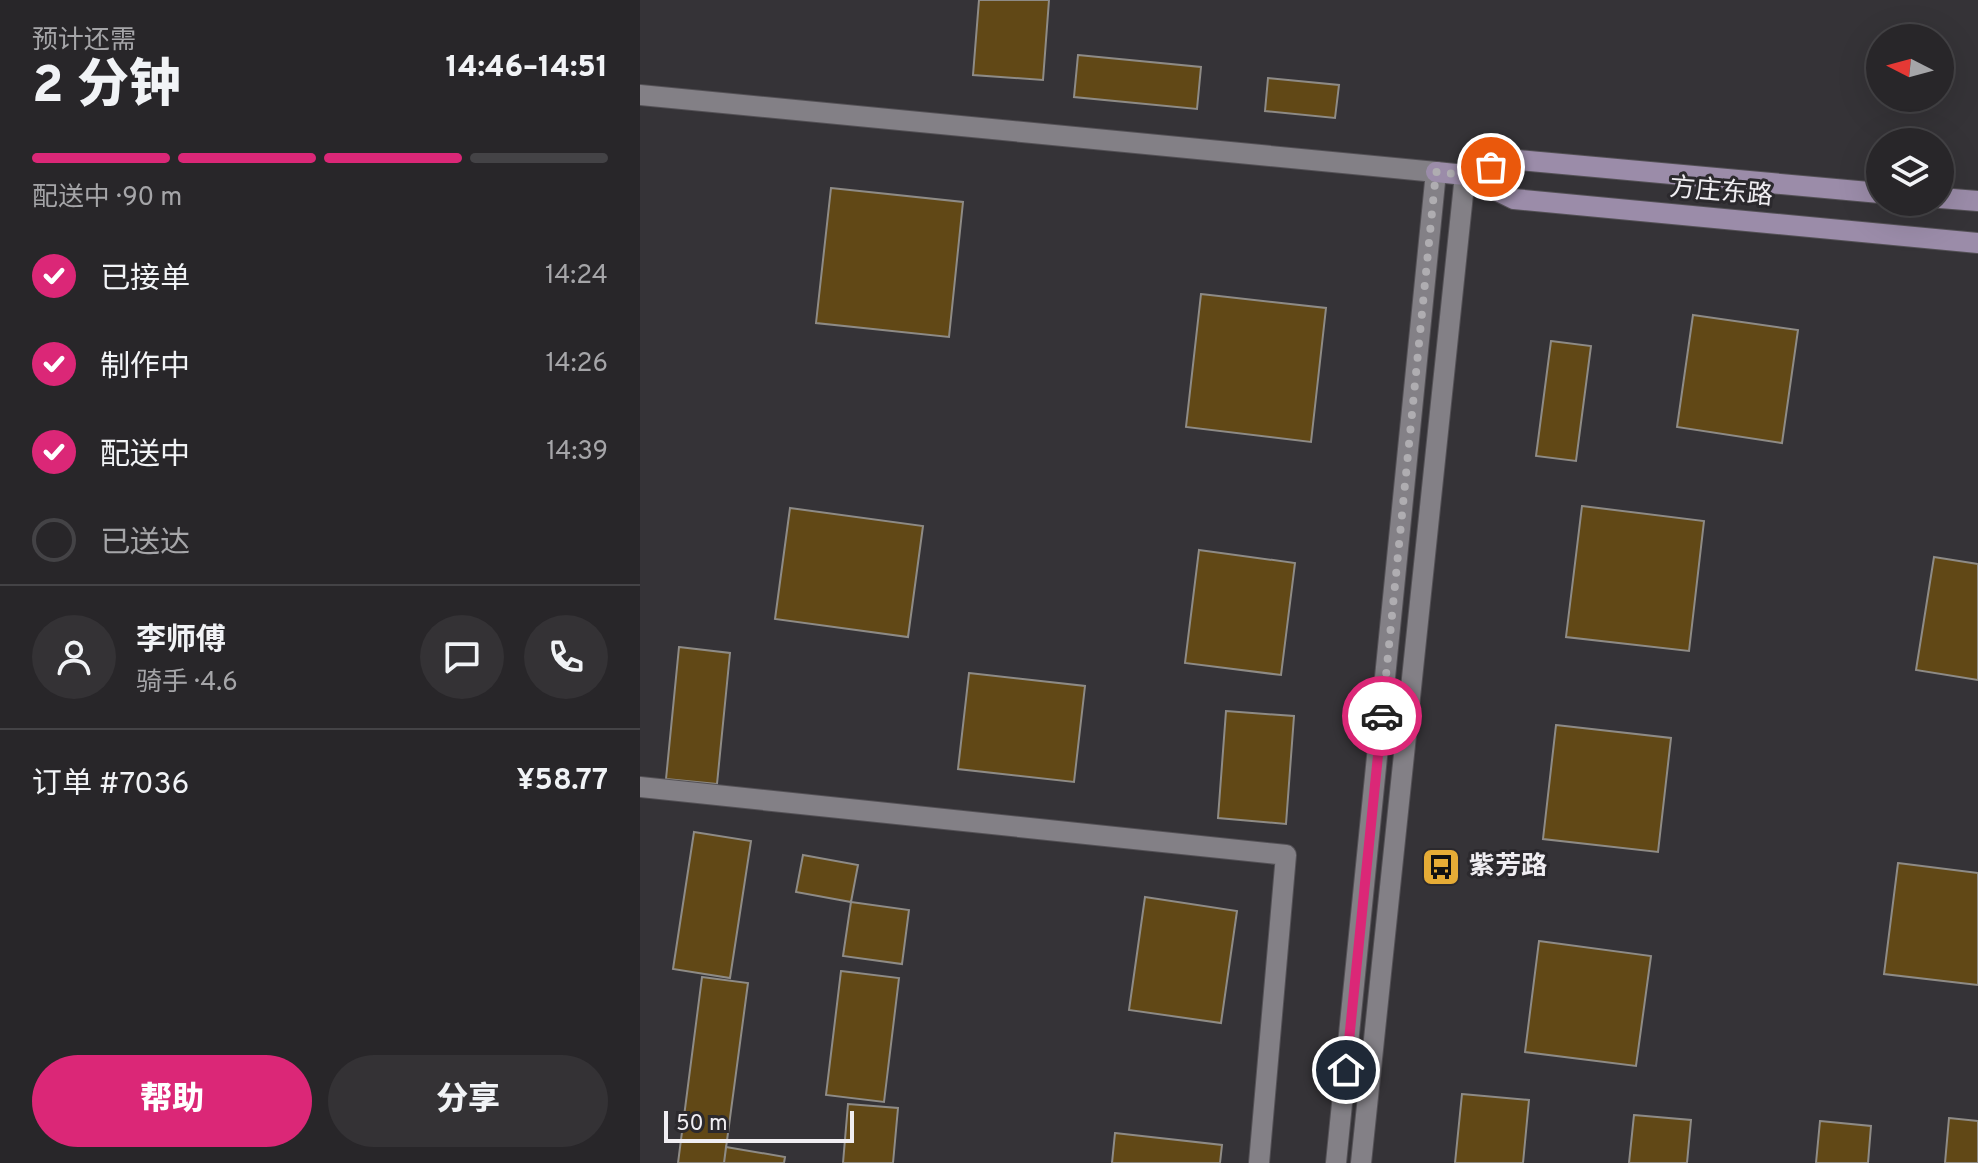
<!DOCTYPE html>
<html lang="zh">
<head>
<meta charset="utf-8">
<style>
	:root { --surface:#282629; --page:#343235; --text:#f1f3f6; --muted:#a5a5a8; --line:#444346; --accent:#db2777 }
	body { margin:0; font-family:Overpass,"Noto Sans SC",sans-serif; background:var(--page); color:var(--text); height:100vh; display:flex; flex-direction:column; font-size:30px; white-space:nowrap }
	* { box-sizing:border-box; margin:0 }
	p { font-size:26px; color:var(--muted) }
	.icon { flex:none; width:44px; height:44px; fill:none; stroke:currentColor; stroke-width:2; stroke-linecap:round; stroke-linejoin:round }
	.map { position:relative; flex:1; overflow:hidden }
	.panel { display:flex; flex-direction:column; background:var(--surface); width:640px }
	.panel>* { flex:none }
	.needle { width:52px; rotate:276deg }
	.controls { position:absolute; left:1226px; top:24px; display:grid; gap:16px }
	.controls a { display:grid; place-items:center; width:88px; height:88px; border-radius:50%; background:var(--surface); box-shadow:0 8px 32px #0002,0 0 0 2px var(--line); font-size:40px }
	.scale { position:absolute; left:24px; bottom:20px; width:190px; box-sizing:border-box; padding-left:8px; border:4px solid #f0eef2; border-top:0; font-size:22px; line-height:28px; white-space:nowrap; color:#f0eef2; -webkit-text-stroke:6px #2b292d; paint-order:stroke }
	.pin { position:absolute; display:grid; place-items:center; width:68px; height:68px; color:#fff; margin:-34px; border:4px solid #fff; border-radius:50%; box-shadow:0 2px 8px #0007 }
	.courier { position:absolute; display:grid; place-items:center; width:80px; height:80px; margin:-40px; border:6px solid #db2777; border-radius:50%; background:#fff; color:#222; box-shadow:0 2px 10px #0007 }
	.headline em { font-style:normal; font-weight:800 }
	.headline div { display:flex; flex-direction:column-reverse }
	.headline { display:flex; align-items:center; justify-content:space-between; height:136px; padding:0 32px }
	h1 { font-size:52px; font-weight:800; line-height:60px }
	.bar { display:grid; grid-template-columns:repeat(4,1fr); gap:12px 8px; align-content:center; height:96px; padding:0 32px }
	.bar i { height:10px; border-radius:6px; background:var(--line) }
	.bar .current { background:var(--accent) }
	.bar p { grid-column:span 4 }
	.line { display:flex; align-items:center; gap:20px; padding:0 32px; border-top:2px solid var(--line) }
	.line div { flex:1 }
	.round { display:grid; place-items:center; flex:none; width:84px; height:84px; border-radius:42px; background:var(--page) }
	ol { padding:0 32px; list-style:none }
	li { display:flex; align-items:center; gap:24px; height:88px }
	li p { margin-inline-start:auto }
	li .icon { padding:8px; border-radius:50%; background:var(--accent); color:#fff; stroke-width:4 }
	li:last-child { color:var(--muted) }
	li i { width:44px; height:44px; border:4px solid var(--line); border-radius:50% }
	.button { display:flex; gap:16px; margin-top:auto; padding:16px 32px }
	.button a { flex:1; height:92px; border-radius:48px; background:var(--accent); color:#fff; font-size:32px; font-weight:800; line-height:92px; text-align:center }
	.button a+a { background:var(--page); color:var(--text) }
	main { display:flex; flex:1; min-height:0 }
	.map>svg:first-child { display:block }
	.building { fill:#614816; stroke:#8e8b86; stroke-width:2 }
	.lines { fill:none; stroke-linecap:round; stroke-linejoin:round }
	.minor-casing { stroke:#545156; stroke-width:22 }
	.tertiary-casing { stroke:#545156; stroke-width:22 }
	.secondary-casing { stroke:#545156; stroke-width:22 }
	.minor { stroke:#838086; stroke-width:20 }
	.tertiary { stroke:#838086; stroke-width:20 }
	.secondary { stroke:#9b8ca9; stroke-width:20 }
	.done { stroke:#afadb1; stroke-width:8; stroke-dasharray:0 14.4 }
	.route { stroke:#db2777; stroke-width:10 }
	.labels { text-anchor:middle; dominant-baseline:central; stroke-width:6; stroke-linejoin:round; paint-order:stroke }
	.street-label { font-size:26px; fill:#f0eef2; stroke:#2b292d }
	.poi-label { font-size:26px; font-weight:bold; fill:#f0eef2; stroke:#2b292d; text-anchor:start }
</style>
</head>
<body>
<main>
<section class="panel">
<div class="headline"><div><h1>2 分钟</h1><p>预计还需</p></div><em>14:46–14:51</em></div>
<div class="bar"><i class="current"></i><i class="current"></i><i class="current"></i><i></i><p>配送中 · 90 m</p></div>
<ol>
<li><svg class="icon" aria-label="check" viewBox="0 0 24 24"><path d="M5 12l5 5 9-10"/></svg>已接单<p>14:24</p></li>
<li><svg class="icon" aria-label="check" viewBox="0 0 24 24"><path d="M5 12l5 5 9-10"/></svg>制作中<p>14:26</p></li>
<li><svg class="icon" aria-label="check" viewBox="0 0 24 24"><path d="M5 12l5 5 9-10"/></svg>配送中<p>14:39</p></li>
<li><i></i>已送达</li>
</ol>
<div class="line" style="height:144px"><a class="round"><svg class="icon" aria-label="person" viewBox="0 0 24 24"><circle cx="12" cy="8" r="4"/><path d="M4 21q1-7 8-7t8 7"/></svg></a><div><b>李师傅</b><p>骑手 · 4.6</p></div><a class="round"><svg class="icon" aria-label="chat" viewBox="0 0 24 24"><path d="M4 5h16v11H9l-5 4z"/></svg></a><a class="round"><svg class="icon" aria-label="phone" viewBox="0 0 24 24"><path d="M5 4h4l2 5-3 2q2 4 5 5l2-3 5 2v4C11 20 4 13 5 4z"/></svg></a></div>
<div class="line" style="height:104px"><div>订单 #7036</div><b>¥58.77</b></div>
<div class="button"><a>帮助</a><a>分享</a></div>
</section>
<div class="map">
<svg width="1338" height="1163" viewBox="0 0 1338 1163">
	<rect width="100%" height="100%" fill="#353337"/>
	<path class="building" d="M339,0H409L403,80L333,75Z
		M438,55L561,67L557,109L434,97Z
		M628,78L699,85L695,118L625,111Z
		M191,188L323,202L309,337L176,323Z
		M561,294L686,308L671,442L546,427Z
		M1053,315L1158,330L1142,443L1037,427Z
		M911,341L951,346L936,461L896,456Z
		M942,506L1064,521L1049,651L926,637Z
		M150,508L283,526L268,637L135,619Z
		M559,550L655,563L641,675L545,663Z
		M1294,557L1338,564V680L1276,670Z
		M39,647L90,653L77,784L26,779Z
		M329,673L445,686L434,782L318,769Z
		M586,711L654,716L646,824L578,818Z
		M916,725L1031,738L1018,852L903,839Z
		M54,832L111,841L90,978L33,969Z
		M163,855L218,865L211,902L156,892Z
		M1258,863L1338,873V985L1244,974Z
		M505,897L597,911L581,1023L489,1010Z
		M211,902L269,910L262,964L203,956Z
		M899,941L1011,956L996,1066L885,1052Z
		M201,971L259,978L244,1102L186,1095Z
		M62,977L108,983L84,1163H38Z
		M822,1094L889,1100L883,1163H815Z
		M208,1104L258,1108L253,1163H203Z
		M994,1115L1051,1120L1047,1163H989Z
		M1309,1118L1338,1121V1163H1305Z
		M1180,1121L1231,1126L1228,1163H1176Z
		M475,1133L582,1145L580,1163H472Z
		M86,1147L145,1157L144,1163H84Z"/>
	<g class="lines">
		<g class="minor-casing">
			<path id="minor" d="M0,95L796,172
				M0,787L646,855L619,1163"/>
		</g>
		<g class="tertiary-casing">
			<path id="tertiary" d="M696,1163L796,172
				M721,1163L825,175"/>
		</g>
		<g class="secondary-casing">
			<path id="secondary" d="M796,172L825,175L874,199L1338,243
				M825,175L878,160L1240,193
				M1300,198L1338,201"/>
		</g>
		<use href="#minor" class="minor"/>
		<use href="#tertiary" class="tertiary"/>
		<use href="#secondary" class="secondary"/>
	</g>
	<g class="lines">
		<path class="done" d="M742,716L796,172L825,175L851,167"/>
		<path class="route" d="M706,1070L742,716"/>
	</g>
	<defs>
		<g id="bus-square" transform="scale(2)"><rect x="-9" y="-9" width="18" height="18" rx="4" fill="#e6ac36" stroke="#2b292d"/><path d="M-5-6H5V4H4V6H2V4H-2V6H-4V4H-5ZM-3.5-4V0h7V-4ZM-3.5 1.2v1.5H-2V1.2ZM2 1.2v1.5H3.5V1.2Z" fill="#111"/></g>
	</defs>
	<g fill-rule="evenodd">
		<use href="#bus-square" x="801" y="867"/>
	</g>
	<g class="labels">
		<g class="street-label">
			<text transform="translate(1081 193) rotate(5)">方庄东路</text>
		</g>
		<g class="poi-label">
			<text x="829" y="867">紫芳路</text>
		</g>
	</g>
</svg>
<div class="controls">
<a><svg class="needle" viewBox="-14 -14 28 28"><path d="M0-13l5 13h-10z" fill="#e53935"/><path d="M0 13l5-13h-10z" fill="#a5a5a8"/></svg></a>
<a><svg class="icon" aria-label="layers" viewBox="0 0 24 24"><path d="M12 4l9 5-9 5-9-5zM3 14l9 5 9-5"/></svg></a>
</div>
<div class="scale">50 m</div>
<div class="pin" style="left:851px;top:167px;background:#ea580c"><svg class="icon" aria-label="bag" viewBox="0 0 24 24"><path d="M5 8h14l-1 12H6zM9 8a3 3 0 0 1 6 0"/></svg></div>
<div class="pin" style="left:706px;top:1070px;background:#1f2937"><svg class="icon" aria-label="home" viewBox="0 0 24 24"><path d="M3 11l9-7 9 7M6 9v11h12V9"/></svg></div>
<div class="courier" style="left:742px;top:716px"><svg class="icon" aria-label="car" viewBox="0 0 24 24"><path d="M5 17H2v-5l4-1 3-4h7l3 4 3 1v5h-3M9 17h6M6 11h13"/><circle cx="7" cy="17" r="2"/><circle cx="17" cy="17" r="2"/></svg></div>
</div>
</main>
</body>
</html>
